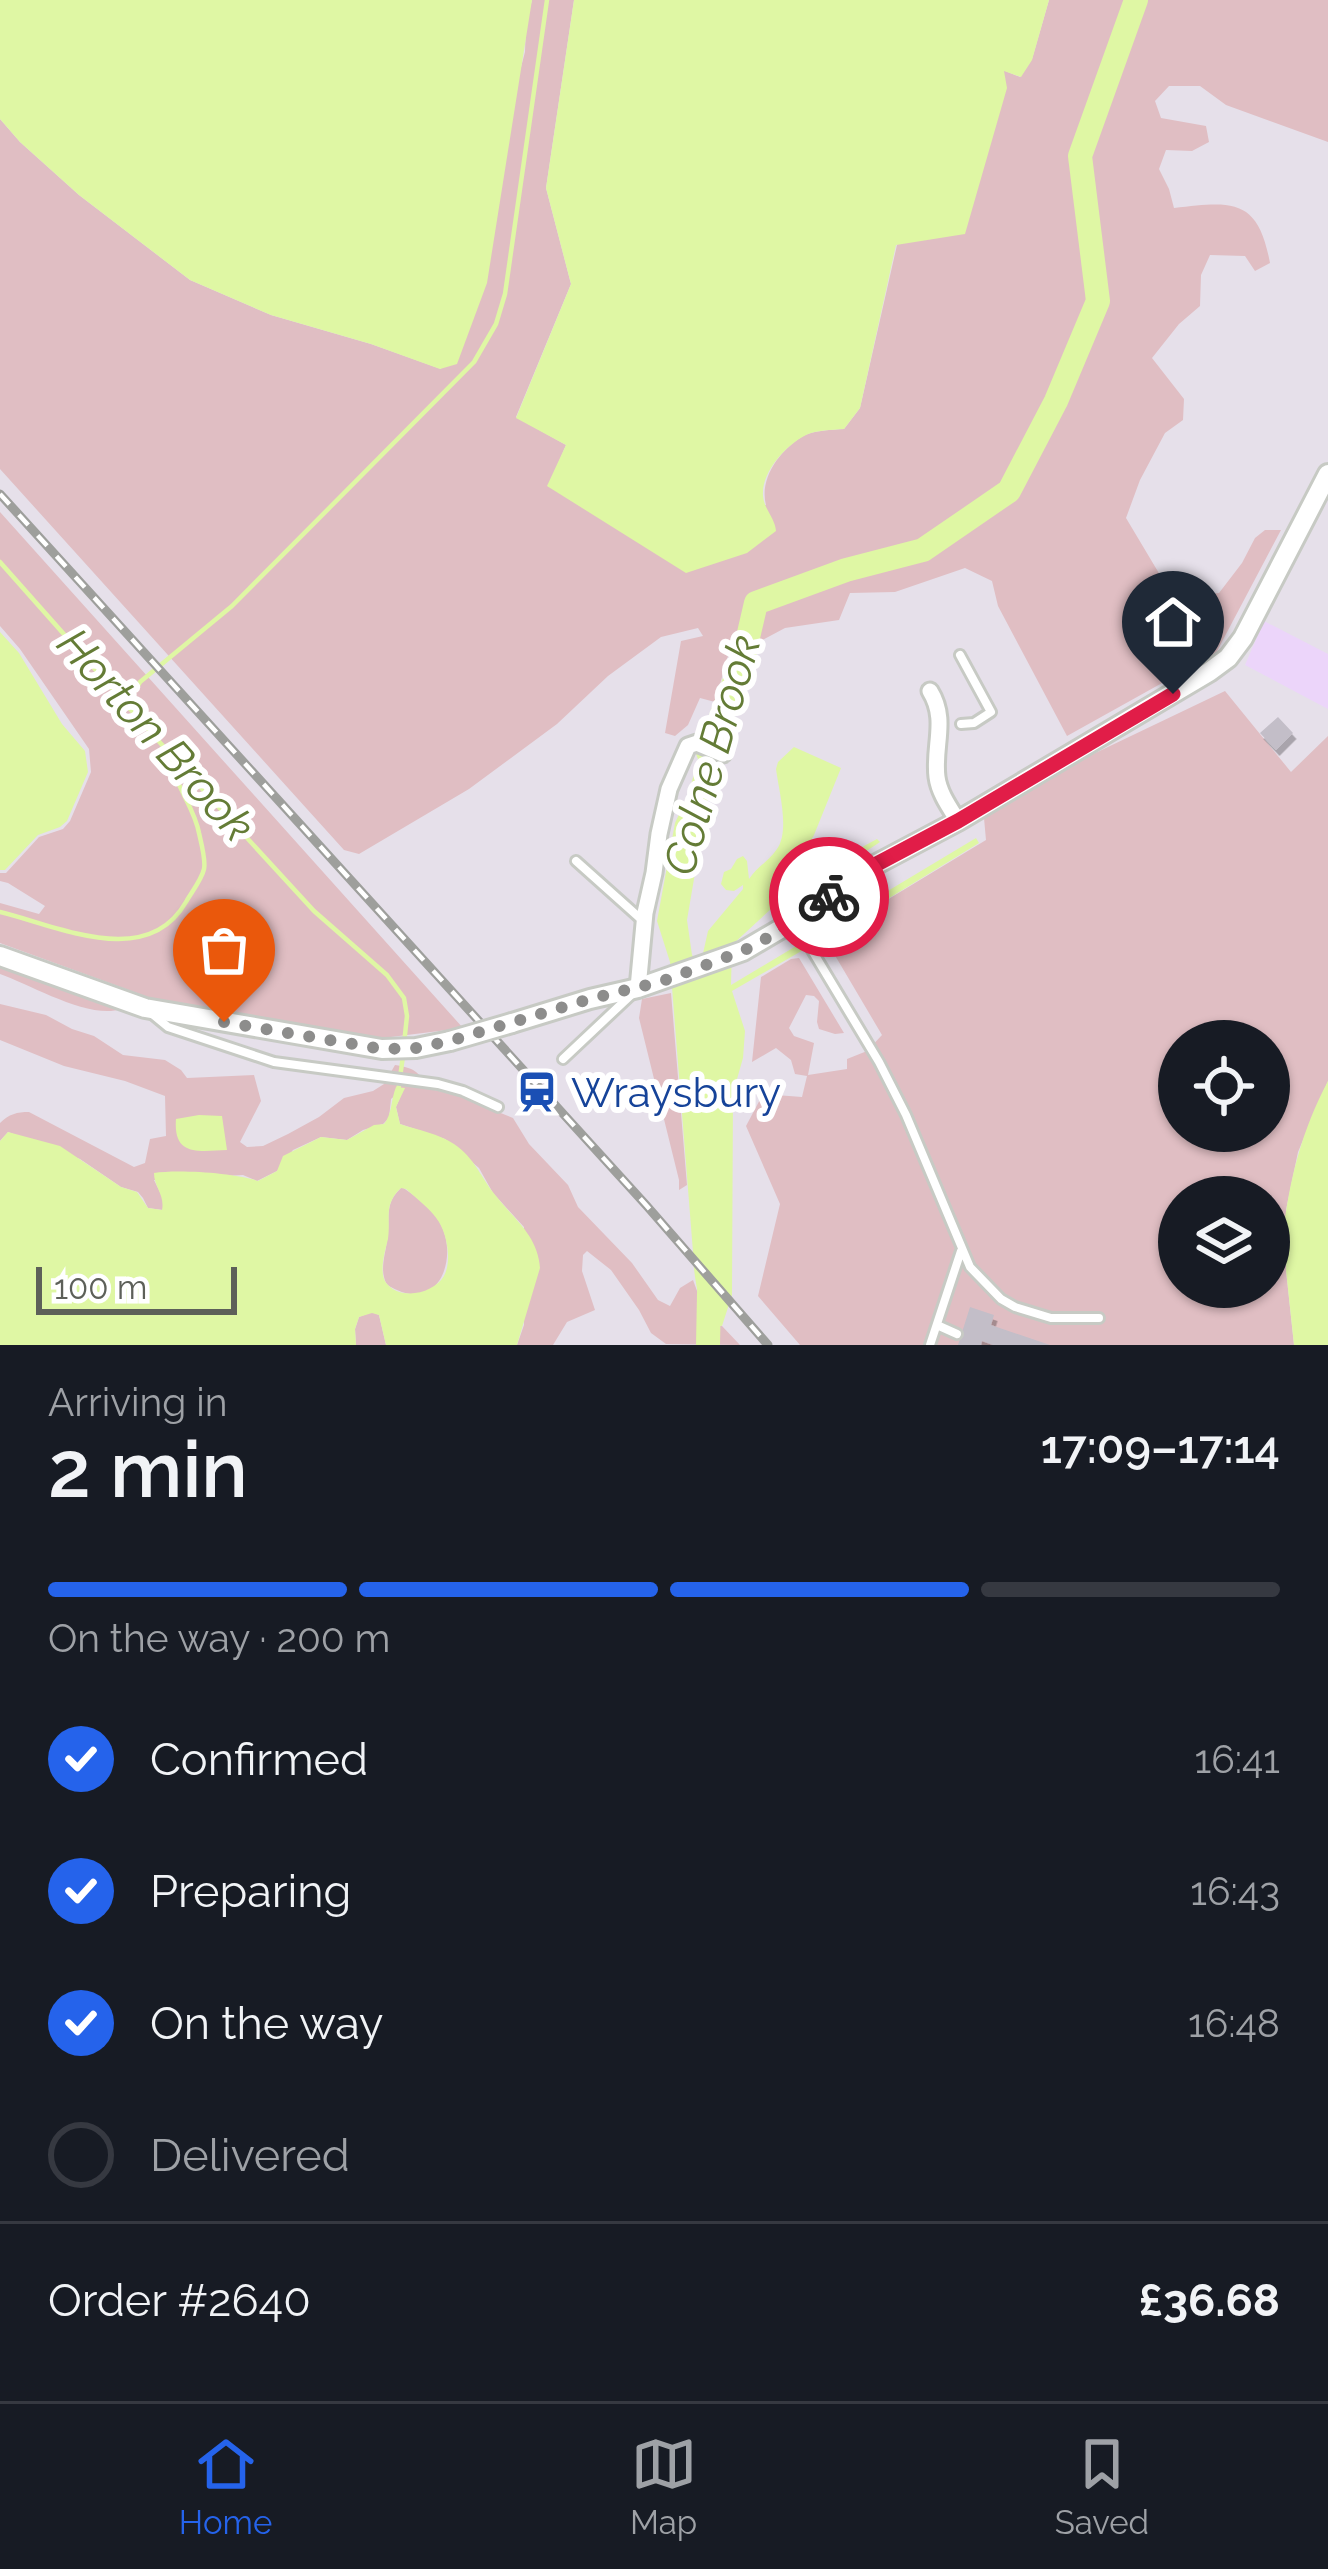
<!DOCTYPE html>
<html lang="en">
<head>
<meta charset="utf-8">
<style>
	:root { --surface:#171b24; --page:#20242c; --text:#f1f3f6; --muted:#9ea1a6; --line:#363941; --accent:#2563eb }
	body { margin:0; font-family:Raleway,sans-serif; background:var(--page); color:var(--text); height:100vh; display:flex; flex-direction:column; font-size:45px; white-space:nowrap }
	* { box-sizing:border-box; margin:0 }
	p { font-size:39px; color:var(--muted) }
	.icon { flex:none; width:66px; height:66px; fill:none; stroke:currentColor; stroke-width:2; stroke-linecap:round; stroke-linejoin:round }
	.map { position:relative; height:1345px; overflow:hidden }
	.side { display:flex; flex-direction:column; background:var(--surface); flex:1 }
	.side>* { flex:none }
	.controls { position:absolute; left:1158px; top:1020px; display:grid; gap:24px }
	.controls a { display:grid; place-items:center; width:132px; height:132px; border-radius:50%; background:var(--surface); box-shadow:0 3px 9px #0004; font-size:60px }
	.scale { position:absolute; left:36px; bottom:30px; width:201px; box-sizing:border-box; padding-left:12px; border:6px solid #5d6059; border-top:0; font-size:33px; line-height:42px; white-space:nowrap; color:#5d6059; -webkit-text-stroke:9px #fff; paint-order:stroke }
	.pin { position:absolute; display:grid; place-items:center; width:102px; height:102px; color:#fff; margin:-123px -51px; border-radius:50% 50% 50% 0; rotate:-45deg; box-shadow:0 0 12px #0007 }
	.pin .icon { rotate:45deg }
	.courier { position:absolute; display:grid; place-items:center; width:120px; height:120px; margin:-60px; border:9px solid #e11d48; border-radius:50%; background:#fff; color:#222; box-shadow:0 3px 15px #0007 }
	.summary em { font-style:normal; font-weight:600 }
	.summary div { display:flex; flex-direction:column-reverse }
	.summary { display:flex; align-items:center; justify-content:space-between; height:204px; padding:0 48px }
	h1 { font-size:78px; font-weight:600; line-height:90px }
	.bar { display:grid; grid-template-columns:repeat(4,1fr); gap:18px 12px; align-content:center; height:144px; padding:0 48px }
	.bar i { height:15px; border-radius:9px; background:var(--line) }
	.bar .current { background:var(--accent) }
	.bar p { grid-column:span 4 }
	.line { display:flex; align-items:center; gap:30px; padding:0 48px; border-top:3px solid var(--line) }
	.line div { flex:1 }
	ol { padding:0 48px; list-style:none }
	li { display:flex; align-items:center; gap:36px; height:132px }
	li p { margin-inline-start:auto }
	li .icon { padding:12px; border-radius:50%; background:var(--accent); color:#fff; stroke-width:4 }
	li:last-child { color:var(--muted) }
	li i { width:66px; height:66px; border:6px solid var(--line); border-radius:50% }
	.dock { display:flex; justify-content:space-around; align-items:center; height:168px; border-top:3px solid var(--line); background:var(--surface); font-size:33px; color:var(--muted) }
	.dock a { display:grid; justify-items:center; gap:6px }
	.dock .current { color:var(--accent) }
	.map>svg:first-child { display:block }
	.commercial { fill:#ecd5fa }
	.green { fill:#e0bec3; fill-rule:evenodd }
	.water { fill:#dff7a4; fill-rule:evenodd }
	.lines { fill:none; stroke-linecap:round; stroke-linejoin:round }
	.stream { stroke:#dff7a4; stroke-width:4.5 }
	.river { stroke:#dff7a4; stroke-width:24 }
	.building { fill:#c3bec8; filter:url(#shadow) }
	.service-casing { stroke:#c7cac4; stroke-width:14 }
	.minor-casing { stroke:#c7cac4; stroke-width:21 }
	.tertiary-casing { stroke:#c7cac4; stroke-width:24 }
	.service { stroke:#fff; stroke-width:8 }
	.minor { stroke:#fff; stroke-width:15 }
	.tertiary { stroke:#fff; stroke-width:18 }
	.rail-casing { stroke:#9e9f9c; stroke-width:9 }
	.rail { stroke:#fff; stroke-width:4.5; stroke-dasharray:14; stroke-linecap:butt }
	.tertiary-bridge-casing { stroke:#c7cac4; stroke-width:24; stroke-linecap:butt }
	.tertiary-bridge { stroke:#fff; stroke-width:18 }
	.done { stroke:#8d8d8c; stroke-width:12; stroke-dasharray:0 21.6 }
	.route { stroke:#e11d48; stroke-width:15 }
	.labels { text-anchor:middle; dominant-baseline:central; stroke-width:12; stroke-linejoin:round; paint-order:stroke }
	.transit-label { font-size:42px; fill:#164399; stroke:#fff; text-anchor:start }
	.water-label { font-size:45px; font-style:italic; fill:#647c36; stroke:#fff }
</style>
</head>
<body>
<div class="map">
<svg width="1328" height="1345" viewBox="0 0 1328 1345">
	<defs>
		<filter id="shadow"><feDropShadow dx="3.5" dy="6" stdDeviation="0" flood-color="#0004"/></filter>
	</defs>
	<rect width="100%" height="100%" fill="#e6e0ea"/>
	<path class="commercial" d="M1264,621L1328,654V709L1245,665Z"/>
	<path class="green" d="M532,0H574L546,188L571,284L516,417L566,445L548,487L766,505C759,478 780,450 803,436C815,430 831,430 844,429L860,408L897,245L1003,70L1020,77L1032,59L1049,0H1328V142L1226,105L1200,86H1169L1155,101L1161,118L1206,126L1209,142L1192,151L1166,150L1159,169L1169,189L1174,208C1233,201 1258,198 1270,263L1255,271L1245,256L1210,255L1201,275L1200,306L1179,324L1152,358L1184,399L1183,420L1165,433L1140,480L1126,518L1166,585L1201,595L1219,593L1242,563L1255,538L1265,530H1281L1216,653L1067,736L998,606L992,581L965,568L895,592L850,593L839,620L785,628L757,643L733,638L715,702L700,698L688,725L675,736L665,733L681,641L703,636L698,628L661,637L608,676L557,724L469,789L359,854L344,850L0,469V119L20,142L79,195L190,280L271,315L371,344L441,369L525,52L526,25Z
		M0,512L463,1028L383,1038L381,1042L189,1012L0,943V903L39,914L45,906L8,883L0,881V873H6L39,837L63,829L70,821L91,772L89,749L20,649L0,626Z
		M1225,691L1291,772L1328,736V1081L1298,1152L1286,1210V1270L1294,1345H800L758,1296L780,1204L746,1126L763,1094L802,1097L807,1076L795,1074L791,1060L776,1048L752,1062L761,977L791,959L799,958L844,1033L835,1034L819,1029L817,1022L819,1001L814,996L806,995L789,1028L794,1036L814,1043L808,1075L847,1069V1059L867,1051L882,1035L830,947L837,943L835,936L839,929L986,840L984,818L994,805L1064,768ZM1179,1041H1269V1131H1179ZM1179,1197H1269V1287H1179Z
		M0,964L44,983L105,999L121,1009C90,1020 31,985 0,974Z
		M671,993L687,1185L679,1190V1180L639,1018L642,999Z
		M0,1004L46,1015L72,1029L94,1036L123,1055L165,1060L181,1070L187,1078L254,1075L261,1101L240,1142L247,1147L263,1146L288,1134L319,1117L344,1098L373,1091L384,1084L395,1065C413,1068 420,1071 426,1088L456,1095L513,1118L529,1144L568,1185L578,1207L632,1263L658,1300L670,1306L680,1288L693,1280L700,1299L702,1322L722,1326L740,1345L666,1344L651,1333L639,1310L611,1270L587,1251L583,1255L582,1271L595,1310L567,1322L553,1345H517L524,1325V1227L493,1193L479,1168L445,1139L400,1124L396,1107L404,1088L391,1099L389,1118L383,1124L363,1130L347,1140L321,1137L293,1150L277,1171L257,1181L243,1175L154,1180L163,1198V1210L148,1208L143,1198L138,1192L121,1187L80,1159L8,1132L0,1141V1123C9,1114 17,1112 29,1112L134,1167L145,1163L150,1139L166,1136L165,1096L125,1081L64,1066L0,1040Z
		M402,1187C413,1194 429,1207 437,1218C460,1250 443,1311 397,1290C389,1286 386,1286 384,1277C381,1266 386,1251 387,1240C391,1217 383,1204 402,1187Z
		M372,1312L379,1315L386,1345H356L355,1329L359,1317Z"/>
	<path class="water" d="M0,0H532L487,283L457,364L440,369L371,344L271,315L190,280L79,195L20,142L0,119Z
		M574,0H1049L1032,60L1021,77L1004,71L1007,88L965,234L896,245L860,408L844,429C831,430 817,430 806,435C786,445 761,472 763,496C764,509 775,518 776,531L747,553L686,573L547,486L566,445L516,418L571,284L546,188Z
		M0,632L19,653L62,724L85,751L88,772L67,821L60,827L38,835L5,870H0Z
		M710,719L726,721L723,741L714,762L687,920L692,955L697,962L702,958L708,931L743,889V885L734,891L726,890L721,884L724,872L731,869L737,859L743,856L747,861L749,879C757,867 769,861 777,849C790,830 779,792 776,769L778,762L794,747L841,768L814,835L784,889L877,839L880,842L790,902L771,909L732,945L731,985L976,838L979,843L824,938L732,991L745,1031L743,1058L733,1093L732,1295L722,1326L702,1323C700,1298 693,1277 693,1252L670,962L657,921L675,823L688,795Z
		M1328,1081V1345H1294L1286,1270L1287,1237L1283,1236C1289,1180 1302,1130 1328,1081Z
		M396,1087L405,1088L396,1107L400,1124C418,1130 439,1134 454,1144C475,1158 481,1178 496,1196C514,1219 538,1236 540,1268L517,1345H386L379,1315L372,1313L359,1317L355,1329L356,1345H0V1141L8,1132L60,1146L121,1187L137,1192L148,1208L162,1210C165,1195 154,1187 154,1173C177,1169 237,1173 258,1181L277,1171L283,1156L321,1137L347,1140L374,1125L384,1124C392,1115 391,1099 396,1087ZM401,1188L406,1189C417,1199 431,1209 439,1222C447,1235 452,1261 444,1276C434,1293 402,1301 387,1284C378,1274 385,1251 388,1239C391,1217 383,1205 401,1188Z
		M199,1115L222,1116L227,1150C199,1151 173,1157 176,1119Z"/>
	<g class="lines">
		<path class="stream" d="M0,562L171,755L314,911L387,975L404,998L407,1016L404,1044
			M128,702L140,682L232,606L474,362L496,324L505,294L547,0
			M0,912C58,926 147,970 186,902C191,893 202,879 204,869C206,860 201,842 199,833C194,805 172,783 171,755
			M398,1092L403,1056"/>
		<path class="river" d="M708,752L743,659L756,603L846,570L923,550L1009,491L1056,401L1098,301L1080,156L1136,0
			M708,1345L709,1294"/>
	</g>
	<path class="building" d="M1278,717L1293,733L1276,750L1260,733Z
		M970,1307L994,1315L991,1325L1050,1345H993L982,1341L981,1345H958Z"/>
	<g class="lines">
		<g class="service-casing">
			<path id="service" d="M960,655L991,712L974,723L961,724
				M576,861L642,920
				M795,922L879,1062L906,1115L970,1267L1001,1299L1015,1307L1051,1318H1099
				M151,1013L168,1027L274,1062L438,1084L463,1091L498,1107
				M563,1059L632,994
				M937,1325L957,1334
				M930,1345L961,1251"/>
		</g>
		<g class="minor-casing">
			<path id="minor" d="M930,691C948,720 933,746 937,777C939,793 950,808 958,821
				M638,988L645,913L654,873L659,834L669,789L688,746L697,743L723,754"/>
		</g>
		<g class="tertiary-casing">
			<path id="tertiary" d="M0,956L145,1008L382,1049L416,1048L450,1041
				M512,1023L590,999L638,988L743,951L794,921L873,866L958,821L1209,672L1228,658L1243,638L1328,474"/>
		</g>
		<use href="#service" class="service"/>
		<use href="#minor" class="minor"/>
		<use href="#tertiary" class="tertiary"/>
		<g class="rail-casing">
			<path id="rail" d="M0,494L646,1205L768,1345"/>
		</g>
		<use href="#rail" class="rail"/>
		<g class="tertiary-bridge-casing">
			<path id="tertiary-bridge" d="M450,1041L512,1023"/>
		</g>
		<use href="#tertiary-bridge" class="tertiary-bridge"/>
	</g>
	<g class="lines">
		<path class="done" d="M224,1022L382,1049L416,1048L450,1041L590,999L663,981L743,951L764,940L829,897"/>
		<path class="route" d="M829,897L873,866L958,821L1173,694"/>
	</g>
	<defs>
		<g id="station-bare" transform="scale(3.24)"><path d="M-3-6H3Q5-6 5-4V2Q5 4 3 4L4.5 6H3L1.5 4h-3L-3 6H-4.5L-3 4Q-5 4-5 2V-4Q-5-6-3-6ZM-3.5-4v3h7v-3ZM-3.5 1v1.5H-2V1ZM2 1v1.5H3.5V1Z" fill="#1a4fb4" stroke="#fff" stroke-width="2.5" paint-order="stroke"/></g>
	</defs>
	<g fill-rule="evenodd">
		<use href="#station-bare" x="537" y="1092"/>
	</g>
	<g class="labels">
		<g class="transit-label">
			<text x="571" y="1092">Wraysbury</text>
		</g>
		<g class="water-label">
			<text transform="translate(156 735) rotate(48)">Horton Brook</text>
			<text transform="translate(712 755) rotate(-74)">Colne Brook</text>
		</g>
	</g>
</svg>
<div class="controls">
<a><svg class="icon" aria-label="locate" viewBox="0 0 24 24"><circle cx="12" cy="12" r="6"/><path d="M12 2v4M12 18v4M2 12h4M18 12h4"/></svg></a>
<a><svg class="icon" aria-label="layers" viewBox="0 0 24 24"><path d="M12 4l9 5-9 5-9-5zM3 14l9 5 9-5"/></svg></a>
</div>
<div class="scale">100 m</div>
<div class="pin" style="left:224px;top:1022px;background:#ea580c"><svg class="icon" aria-label="bag" viewBox="0 0 24 24"><path d="M5 8h14l-1 12H6zM9 8a3 3 0 0 1 6 0"/></svg></div>
<div class="pin" style="left:1173px;top:694px;background:#1f2937"><svg class="icon" aria-label="home" viewBox="0 0 24 24"><path d="M3 11l9-7 9 7M6 9v11h12V9"/></svg></div>
<div class="courier" style="left:829px;top:897px"><svg class="icon" aria-label="bike" viewBox="0 0 24 24"><circle cx="6" cy="16" r="4"/><circle cx="18" cy="16" r="4"/><path d="M6 16l4-8h5l3 8M10 8l3 8H6M13 5h3"/></svg></div>
</div>
<section class="side">
<div class="summary"><div><h1>2 min</h1><p>Arriving in</p></div><em>17:09–17:14</em></div>
<div class="bar"><i class="current"></i><i class="current"></i><i class="current"></i><i></i><p>On the way · 200 m</p></div>
<ol>
<li><svg class="icon" aria-label="check" viewBox="0 0 24 24"><path d="M5 12l5 5 9-10"/></svg>Confirmed<p>16:41</p></li>
<li><svg class="icon" aria-label="check" viewBox="0 0 24 24"><path d="M5 12l5 5 9-10"/></svg>Preparing<p>16:43</p></li>
<li><svg class="icon" aria-label="check" viewBox="0 0 24 24"><path d="M5 12l5 5 9-10"/></svg>On the way<p>16:48</p></li>
<li><i></i>Delivered</li>
</ol>
<div class="line" style="height:156px"><div>Order #2640</div><b>£36.68</b></div>
</section>
<nav class="dock">
<a class="current"><svg class="icon" aria-label="home" viewBox="0 0 24 24"><path d="M3 11l9-7 9 7M6 9v11h12V9"/></svg>Home</a>
<a><svg class="icon" aria-label="map" viewBox="0 0 24 24"><path d="M3 6l6-2 6 2 6-2v14l-6 2-6-2-6 2zM9 4v14M15 6v14"/></svg>Map</a>
<a><svg class="icon" aria-label="saved" viewBox="0 0 24 24"><path d="M7 4h10v16l-5-4-5 4z"/></svg>Saved</a>
</nav>
</body>
</html>
